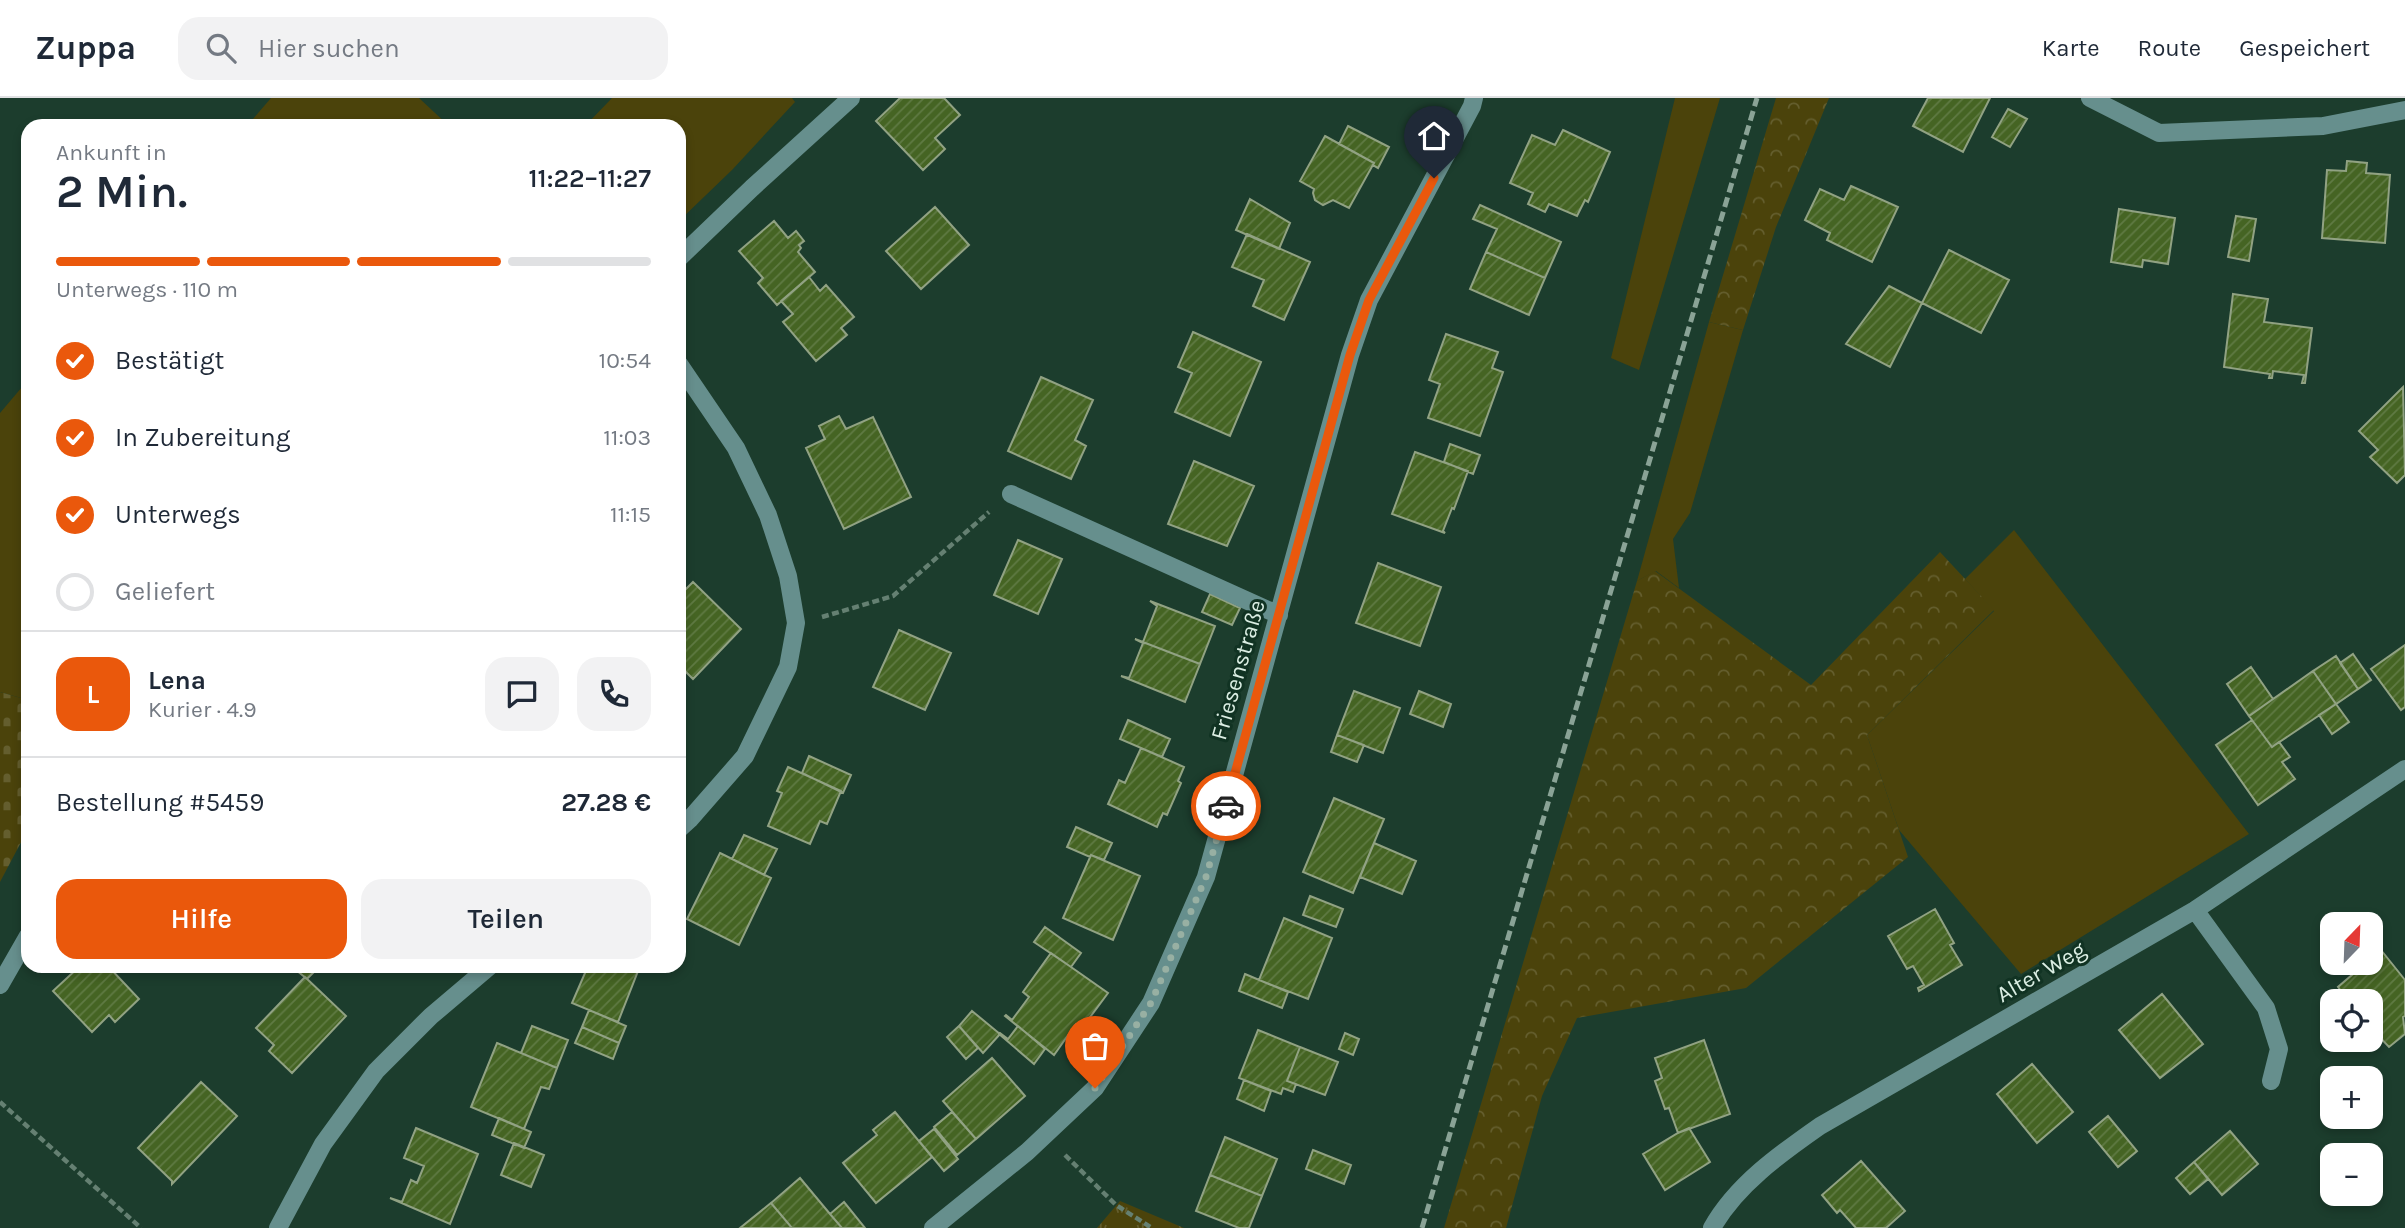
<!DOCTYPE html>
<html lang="de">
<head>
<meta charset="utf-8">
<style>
	:root { --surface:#fff; --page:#f2f2f3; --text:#1f2937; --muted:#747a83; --line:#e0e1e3; --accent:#ea580c }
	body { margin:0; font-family:Karla,sans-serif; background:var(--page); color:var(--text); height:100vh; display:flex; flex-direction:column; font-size:26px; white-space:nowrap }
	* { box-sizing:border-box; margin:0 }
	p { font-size:23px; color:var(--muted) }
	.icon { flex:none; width:38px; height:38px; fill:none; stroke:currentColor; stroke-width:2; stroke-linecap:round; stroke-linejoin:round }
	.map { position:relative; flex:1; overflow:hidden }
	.side { position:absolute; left:21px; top:21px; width:665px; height:854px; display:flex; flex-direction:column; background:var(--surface); border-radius:21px; box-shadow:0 4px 10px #0003 }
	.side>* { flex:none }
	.needle { width:46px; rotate:23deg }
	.tools { position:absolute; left:2320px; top:814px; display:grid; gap:14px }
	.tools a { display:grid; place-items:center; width:63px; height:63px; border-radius:14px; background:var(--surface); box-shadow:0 4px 10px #0003; font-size:35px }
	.pin { position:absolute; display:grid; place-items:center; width:60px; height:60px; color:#fff; margin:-72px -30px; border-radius:50% 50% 50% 0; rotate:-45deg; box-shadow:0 0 7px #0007 }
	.pin .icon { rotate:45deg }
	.courier { position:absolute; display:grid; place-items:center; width:70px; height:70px; margin:-35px; border:5px solid #ea580c; border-radius:50%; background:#fff; color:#222; box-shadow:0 2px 9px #0007 }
	.overview em { font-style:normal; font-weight:600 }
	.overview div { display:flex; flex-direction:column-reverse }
	.overview { display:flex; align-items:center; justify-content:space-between; height:119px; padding:0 35px }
	h1 { font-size:46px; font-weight:600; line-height:52px }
	.bar { display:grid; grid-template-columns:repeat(4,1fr); gap:10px 7px; align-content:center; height:84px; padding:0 35px }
	.bar i { height:9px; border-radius:5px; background:var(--line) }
	.bar .active { background:var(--accent) }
	.bar p { grid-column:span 4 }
	.line { display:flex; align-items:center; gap:18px; padding:0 35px; border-top:2px solid var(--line) }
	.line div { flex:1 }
	.round { display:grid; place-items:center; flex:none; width:74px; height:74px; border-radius:21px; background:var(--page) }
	ol { padding:0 35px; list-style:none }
	li { display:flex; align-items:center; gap:21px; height:77px }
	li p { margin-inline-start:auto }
	li .icon { padding:7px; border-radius:50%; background:var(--accent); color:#fff; stroke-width:4 }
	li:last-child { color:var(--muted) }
	li i { width:38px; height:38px; border:4px solid var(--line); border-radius:50% }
	.cta { display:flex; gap:14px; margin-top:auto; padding:14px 35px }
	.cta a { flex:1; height:80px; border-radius:21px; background:var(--accent); color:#fff; font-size:28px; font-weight:600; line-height:80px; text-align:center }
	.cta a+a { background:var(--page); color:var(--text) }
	header { display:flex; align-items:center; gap:42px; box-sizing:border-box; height:98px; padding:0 35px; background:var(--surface); border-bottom:2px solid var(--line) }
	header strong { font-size:33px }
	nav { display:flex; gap:38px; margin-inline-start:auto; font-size:24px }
	.search { width:490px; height:63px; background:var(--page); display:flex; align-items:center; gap:18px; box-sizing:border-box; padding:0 24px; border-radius:21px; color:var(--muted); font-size:26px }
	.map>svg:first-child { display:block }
	.grass { fill:#4b430b }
	.forest { fill:url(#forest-crowns) }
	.cemetery { fill:url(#cemetery-stones) }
	.park { fill:url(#park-tufts) }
	.building { fill:url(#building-hatch); stroke:#91a283; stroke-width:2 }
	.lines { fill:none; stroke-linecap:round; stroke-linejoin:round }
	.path { stroke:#658072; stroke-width:4.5; stroke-dasharray:7 3.5; stroke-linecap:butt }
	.minor { stroke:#668f8d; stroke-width:18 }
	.rail { stroke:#8aa396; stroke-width:5; stroke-dasharray:10 5; stroke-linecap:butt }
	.done { stroke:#98b0a3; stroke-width:7; stroke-dasharray:0 12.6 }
	.route { stroke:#ea580c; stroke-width:9 }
	.labels { text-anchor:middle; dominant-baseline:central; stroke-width:6; stroke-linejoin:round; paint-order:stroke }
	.street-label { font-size:23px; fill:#dbeee3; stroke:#113323 }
</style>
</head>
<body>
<header>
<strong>Zuppa</strong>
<div class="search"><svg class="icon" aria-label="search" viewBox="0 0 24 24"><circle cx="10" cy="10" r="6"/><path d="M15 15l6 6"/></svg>Hier suchen</div>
<nav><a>Karte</a><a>Route</a><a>Gespeichert</a></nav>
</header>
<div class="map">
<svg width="2405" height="1130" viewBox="0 0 2405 1130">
	<defs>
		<pattern id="forest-crowns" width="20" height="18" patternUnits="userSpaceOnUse" patternTransform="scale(1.75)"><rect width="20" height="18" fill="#4b430b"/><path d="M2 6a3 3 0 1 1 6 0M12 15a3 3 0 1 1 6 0" fill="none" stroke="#645e2e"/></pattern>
		<pattern id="cemetery-stones" width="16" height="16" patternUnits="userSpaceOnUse" patternTransform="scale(1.75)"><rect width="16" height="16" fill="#4b430b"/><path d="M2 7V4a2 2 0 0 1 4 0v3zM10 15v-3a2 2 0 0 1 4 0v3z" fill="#645e2e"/></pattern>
		<pattern id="park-tufts" width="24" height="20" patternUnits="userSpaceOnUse" patternTransform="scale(1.75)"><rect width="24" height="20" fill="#4b430b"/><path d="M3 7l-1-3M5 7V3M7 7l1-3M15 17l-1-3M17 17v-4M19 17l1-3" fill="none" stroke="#645e2e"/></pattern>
		<pattern id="building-hatch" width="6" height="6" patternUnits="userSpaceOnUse" patternTransform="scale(1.75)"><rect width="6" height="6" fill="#456423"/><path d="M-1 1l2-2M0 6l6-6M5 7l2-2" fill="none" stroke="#5f7a43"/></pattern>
	</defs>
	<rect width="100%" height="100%" fill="#1c3d2d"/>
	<path class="grass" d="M271,0H419L449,28H247Z
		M612,0H792L795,4L732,72L679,123V28H585Z
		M1675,0H1720L1639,272L1611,260Z
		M1709,224L1743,232L1690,415L1673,441L1679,490L1656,473L1637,483Z
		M28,282V602L0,594V315Z
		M2014,432L2249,736L2021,876L1899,732L1867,637L1994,513L1965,481Z"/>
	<path class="forest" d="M1776,0H1829L1776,129L1743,232L1709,224Z
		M1940,454L1994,512L1867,637L1908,759L1746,890L1577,920L1542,998L1506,1130H1444L1637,483L1655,473L1811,587Z"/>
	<path class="cemetery" d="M0,594L28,602V731L0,784Z"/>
	<path class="park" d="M1120,1103L1184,1130H1097Z"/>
	<path class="building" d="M900,0H944L960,17L935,40L945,51L923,72L876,23Z
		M1928,0H1990L1963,54L1913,28Z
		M2008,11L2027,21L2010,49L1992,39Z
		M1348,28L1389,49L1378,70L1373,67L1374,65L1339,46Z
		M1563,32L1610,54L1588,104L1585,102L1577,118L1549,106L1545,114L1528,106L1533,95L1510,85L1532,37L1555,47Z
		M1325,38L1374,65L1349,110L1333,102L1323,107L1315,102L1313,95L1314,91L1300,83Z
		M2347,63L2367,65L2366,75L2390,77L2385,145L2322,140L2327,72L2346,73Z
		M1851,88L1898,109L1872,164L1827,142L1830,135L1805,122L1820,91L1844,102Z
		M1250,101L1290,125L1279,151L1236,132Z
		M1480,107L1561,144L1545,180L1486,154L1497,131L1473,121Z
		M935,109L969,147L921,191L886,153Z
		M2119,111L2175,120L2168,166L2143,162L2142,169L2111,164Z
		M2236,118L2256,121L2249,163L2228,159Z
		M774,123L788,140L796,133L804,143L799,147L801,150L798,154L815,174L777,207L758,185L763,180L739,153Z
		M1247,136L1310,164L1284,222L1253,208L1264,182L1232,169Z
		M1949,152L2009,182L1981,235L1922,205Z
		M1486,154L1545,180L1529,217L1470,191Z
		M809,179L820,193L826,187L854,219L841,230L847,237L816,263L783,224L793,216L781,203Z
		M1889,188L1922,205L1890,269L1846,246Z
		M2233,196L2268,201L2264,224L2312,230L2305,285H2302L2304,277L2273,273L2272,280H2269L2270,276L2224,269Z
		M1193,234L1261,264L1230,338L1175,314L1192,275L1178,269Z
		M1446,236L1498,254L1492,270L1503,274L1480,338L1428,320L1440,286L1429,282Z
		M1041,279L1093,302L1075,342L1086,348L1071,381L1008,353Z
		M2403,289L2405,377L2397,385L2370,359L2378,352L2359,333Z
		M839,318L846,331L873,319L911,399L844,431L806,350L825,341L819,328Z
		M1450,346L1480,357L1473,376L1444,364Z
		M1415,354L1468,373L1454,411L1452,410L1443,433L1445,435L1392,416Z
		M1194,363L1254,388L1227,448L1168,426Z
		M1018,442L1062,461L1038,516L994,497Z
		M1378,465L1441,489L1420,548L1356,525Z
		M693,484L741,531L693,581L679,567V498Z
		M1210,496L1240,510L1232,527L1202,514Z
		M1150,503L1215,528L1200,566L1135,541L1143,544L1157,508Z
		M899,532L951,555L925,612L873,589Z
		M1135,541L1200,566L1185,604L1121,578L1129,580L1143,545Z
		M2405,547V609L2401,612L2371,571Z
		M2353,556L2371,582L2358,591L2340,565Z
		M2336,558L2358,591L2336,606L2313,573Z
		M2251,569L2273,601L2249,618L2227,586Z
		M2313,573L2336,606L2272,649L2249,618Z
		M1354,593L1400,610L1383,655L1337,637Z
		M1419,593L1451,606L1443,629L1410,616Z
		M2336,606L2349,624L2332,636L2319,617Z
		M1128,622L1170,641L1162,659L1120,641Z
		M2252,622L2272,649L2279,644L2290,659L2282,664L2295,681L2258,707L2216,647Z
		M1337,637L1364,647L1357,664L1331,654Z
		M1141,650L1184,669L1178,683L1181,685L1167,717L1163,715L1157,729L1108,706L1119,682L1125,685Z
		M809,658L851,677L843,695L802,675Z
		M788,669L841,693L827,726L820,723L810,746L768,728L782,695L777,693Z
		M1334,700L1384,721L1353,795L1303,774Z
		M1076,729L1112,745L1104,762L1091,757L1090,759L1067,749Z
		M744,737L777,751L764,777L732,761Z
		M1374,745L1416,763L1402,796L1360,779Z
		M720,755L771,780L739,847L687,821Z
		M1091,757L1140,778L1113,842L1063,820Z
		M1310,798L1343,811L1336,829L1303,817Z
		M1935,811L1954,845L1950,847L1962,867L1919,893L1918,890L1924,887L1913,868L1907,871L1888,838Z
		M1284,820L1332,840L1308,901L1259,882Z
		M1045,829L1081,855L1071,869L1034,844Z
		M2381,852L2405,882V918L2403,919L2405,936L2389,949L2371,930V903H2349L2338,889L2367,864H2371V861Z
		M1051,855L1108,895L1082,930L1076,926L1054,957L1005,918L1006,917L1012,922L1029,899L1023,894Z
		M80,868H108L139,901L115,924L109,917L92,934L53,893Z
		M291,868H320L307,881Z
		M588,868H640L618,924L572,905Z
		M1245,876L1288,894L1282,910L1239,893Z
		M305,879L346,918L292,975L269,953L274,947L256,930Z
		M2162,896L2203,946L2160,980L2119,932Z
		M589,912L626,928L619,945L582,929Z
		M972,913L1000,936L983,955L959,928Z
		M532,928L568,942L557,970L521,955Z
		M959,928L978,950L966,961L947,939Z
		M1018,928L1045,951L1034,966L999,936L1000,935L1008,941Z
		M582,929L619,945L613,961L575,945Z
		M1258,932L1300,949L1287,983L1296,986L1293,994L1283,990L1281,996L1239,980Z
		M1345,935L1359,941L1353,957L1339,951Z
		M1704,942L1730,1016L1678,1035L1669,1010L1665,1011L1655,983L1662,980L1655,960Z
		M497,945L557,970L549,991L541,989L524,1031L471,1009Z
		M1300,949L1338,964L1325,997L1287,983Z
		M992,960L1025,998L976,1041L943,1003Z
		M2032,966L2073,1014L2037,1045L1997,996Z
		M1244,982L1271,993L1264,1013L1237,1001Z
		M201,984L237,1018L172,1086V1083L138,1050Z
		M895,1014L932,1059L876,1105L843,1065L877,1037L873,1032Z
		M952,1014L976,1041L957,1057L934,1029Z
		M2108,1018L2137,1053L2118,1069L2089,1034Z
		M499,1020L531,1034L524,1050L492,1037Z
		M416,1030L478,1056L450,1126L390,1100L402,1104L411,1082L417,1085L424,1068L404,1060Z
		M1689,1030L1710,1064L1665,1092L1643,1056L1678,1035Z
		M934,1031L958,1061L944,1073L919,1043Z
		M2230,1033L2258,1066L2222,1097L2194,1064Z
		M1225,1039L1277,1061L1262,1098L1210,1077Z
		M514,1045L544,1057L531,1089L501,1077Z
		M1313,1052L1351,1067L1344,1086L1306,1071Z
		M1861,1063L1905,1113L1886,1130H1856L1840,1112L1837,1115L1822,1097Z
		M2194,1064L2208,1081L2190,1096L2176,1080Z
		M1210,1077L1262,1098L1249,1130H1239L1196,1113Z
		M800,1080L830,1116L842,1130H792L771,1105Z
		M844,1104L865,1130H842L830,1116Z
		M771,1105L792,1130H740Z"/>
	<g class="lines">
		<path class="path" d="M822,519L893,498L989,414
			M0,1004L141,1130
			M1065,1057L1116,1107L1152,1130"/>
		<path class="minor" d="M2090,0L2159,35L2323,28L2405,12
			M679,160L752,90L851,0
			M679,266L736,350L768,417L788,478L796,525L788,569L745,658L690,721L679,731
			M1011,396L1279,517
			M2195,812L2266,910L2279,951L2271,983
			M0,887L28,838
			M278,1130L323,1046L376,973L431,918L490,868
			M933,1130L1027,1054L1095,990L1151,905L1206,779L1350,257L1369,202L1472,8L1474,0
			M1712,1130C1736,1087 1780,1056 1820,1028L2195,812L2405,671"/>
		<path class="rail" d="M1422,1130L1757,0"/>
	</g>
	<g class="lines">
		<path class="done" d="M1095,990L1151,905L1206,779L1226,708"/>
		<path class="route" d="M1226,708L1350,257L1369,202L1434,80"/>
	</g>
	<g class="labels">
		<g class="street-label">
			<text transform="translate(1238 572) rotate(-74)">Friesenstraße</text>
			<text transform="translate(2041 874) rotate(-30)">Alter Weg</text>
		</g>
	</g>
</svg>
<div class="tools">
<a><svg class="needle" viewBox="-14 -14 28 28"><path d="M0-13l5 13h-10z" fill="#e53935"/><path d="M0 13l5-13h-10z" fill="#747a83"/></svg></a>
<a><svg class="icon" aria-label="locate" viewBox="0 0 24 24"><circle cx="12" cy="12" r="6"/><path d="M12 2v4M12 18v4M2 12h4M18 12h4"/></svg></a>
<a>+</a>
<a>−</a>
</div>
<div class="pin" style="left:1095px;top:990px;background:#ea580c"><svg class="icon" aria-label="bag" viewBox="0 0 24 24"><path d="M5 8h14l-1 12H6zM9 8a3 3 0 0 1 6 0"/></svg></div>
<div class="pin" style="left:1434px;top:80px;background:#1f2937"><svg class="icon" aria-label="home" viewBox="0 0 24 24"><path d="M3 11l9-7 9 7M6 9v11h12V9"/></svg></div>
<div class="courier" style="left:1226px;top:708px"><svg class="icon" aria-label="car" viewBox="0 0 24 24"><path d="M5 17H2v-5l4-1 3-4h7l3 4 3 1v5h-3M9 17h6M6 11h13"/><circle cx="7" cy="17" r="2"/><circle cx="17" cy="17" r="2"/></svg></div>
<section class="side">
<div class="overview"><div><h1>2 Min.</h1><p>Ankunft in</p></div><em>11:22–11:27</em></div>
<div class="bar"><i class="active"></i><i class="active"></i><i class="active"></i><i></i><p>Unterwegs · 110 m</p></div>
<ol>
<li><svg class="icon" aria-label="check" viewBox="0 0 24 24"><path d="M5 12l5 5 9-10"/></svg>Bestätigt<p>10:54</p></li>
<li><svg class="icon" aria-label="check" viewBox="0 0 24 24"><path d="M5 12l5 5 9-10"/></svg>In Zubereitung<p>11:03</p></li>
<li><svg class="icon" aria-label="check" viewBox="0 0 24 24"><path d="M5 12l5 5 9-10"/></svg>Unterwegs<p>11:15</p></li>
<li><i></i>Geliefert</li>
</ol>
<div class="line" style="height:126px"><b class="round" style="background:var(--accent);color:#fff">L</b><div><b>Lena</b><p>Kurier · 4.9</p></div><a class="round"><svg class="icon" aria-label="chat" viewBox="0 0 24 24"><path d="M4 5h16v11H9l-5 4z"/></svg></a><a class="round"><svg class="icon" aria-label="phone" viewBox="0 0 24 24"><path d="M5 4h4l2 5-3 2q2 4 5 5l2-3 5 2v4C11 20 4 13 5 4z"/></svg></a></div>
<div class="line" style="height:91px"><div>Bestellung #5459</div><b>27.28 €</b></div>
<div class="cta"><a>Hilfe</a><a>Teilen</a></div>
</section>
</div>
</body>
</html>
